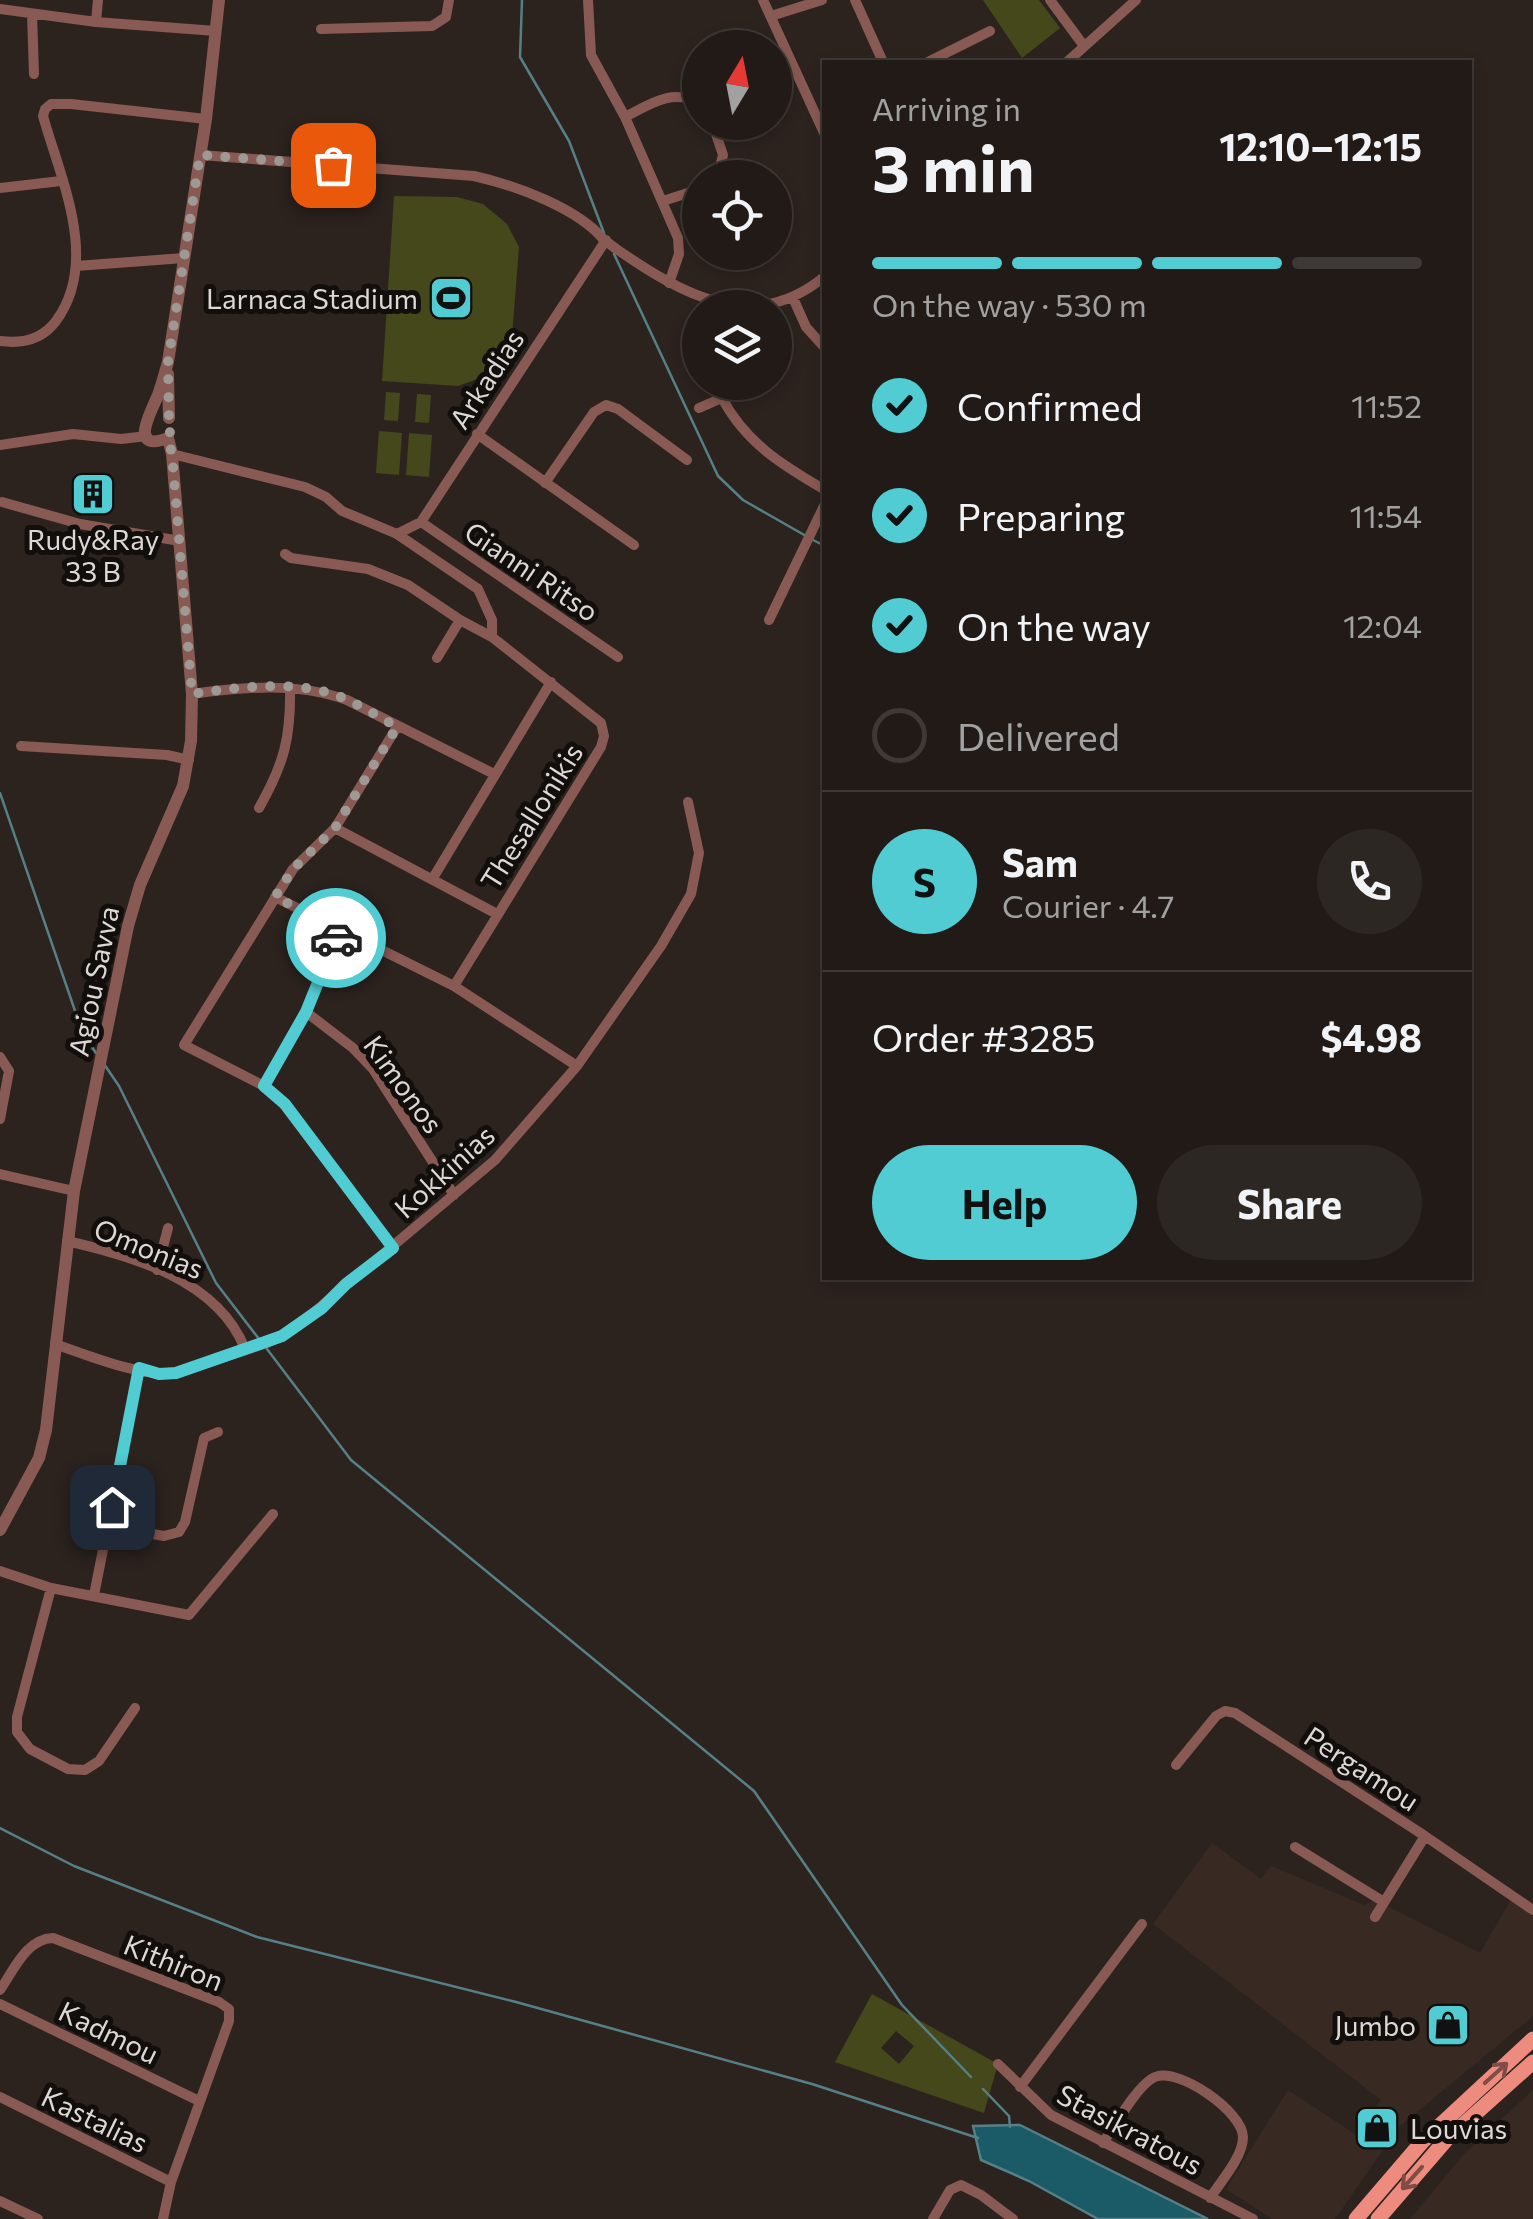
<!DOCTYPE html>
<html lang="en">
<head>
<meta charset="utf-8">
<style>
	:root { --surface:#211a17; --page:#2d2724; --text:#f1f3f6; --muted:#a2a1a1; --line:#3e3836; --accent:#51ccd3 }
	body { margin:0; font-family:Commissioner,sans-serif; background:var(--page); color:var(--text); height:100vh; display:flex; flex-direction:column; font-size:38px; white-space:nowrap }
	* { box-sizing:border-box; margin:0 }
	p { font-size:32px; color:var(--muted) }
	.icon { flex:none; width:55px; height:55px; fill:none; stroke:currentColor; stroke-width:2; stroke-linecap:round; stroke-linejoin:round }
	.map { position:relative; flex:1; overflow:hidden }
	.details { position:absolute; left:822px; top:60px; width:650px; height:1220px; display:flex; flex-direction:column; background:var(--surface); border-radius:0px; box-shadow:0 5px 15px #0003,0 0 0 2px var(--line) }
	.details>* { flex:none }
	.needle { width:65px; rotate:10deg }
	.tools { position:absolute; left:682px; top:30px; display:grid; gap:20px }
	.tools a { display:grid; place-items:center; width:110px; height:110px; border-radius:50%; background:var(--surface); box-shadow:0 5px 15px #0003,0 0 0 2px var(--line); font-size:50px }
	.pin { position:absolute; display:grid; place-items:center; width:85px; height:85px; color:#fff; margin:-42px; border-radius:20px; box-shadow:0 5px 15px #0006 }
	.courier { position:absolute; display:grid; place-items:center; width:100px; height:100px; margin:-50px; border:8px solid #51ccd3; border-radius:50%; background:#fff; color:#222; box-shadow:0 2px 12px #0007 }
	.summary em { font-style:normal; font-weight:700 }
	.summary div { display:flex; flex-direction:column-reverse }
	.summary { display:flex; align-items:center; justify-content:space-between; height:170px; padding:0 50px }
	h1 { font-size:65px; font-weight:700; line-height:75px }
	.bar { display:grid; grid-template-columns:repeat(4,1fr); gap:15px 10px; align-content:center; height:120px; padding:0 50px }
	.bar i { height:12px; border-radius:8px; background:var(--line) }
	.bar .active { background:var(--accent) }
	.bar p { grid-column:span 4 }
	.line { display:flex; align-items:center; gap:25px; padding:0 50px; border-top:2px solid var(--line) }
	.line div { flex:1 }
	.round { display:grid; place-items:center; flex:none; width:105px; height:105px; border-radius:52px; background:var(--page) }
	ol { padding:0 50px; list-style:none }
	li { display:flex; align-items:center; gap:30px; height:110px }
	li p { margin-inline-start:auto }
	li .icon { padding:10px; border-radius:50%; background:var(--accent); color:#111; stroke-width:4 }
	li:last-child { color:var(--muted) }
	li i { width:55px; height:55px; border:5px solid var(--line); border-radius:50% }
	.cta { display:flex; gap:20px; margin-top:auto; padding:20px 50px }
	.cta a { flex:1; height:115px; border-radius:60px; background:var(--accent); color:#111; font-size:40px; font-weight:700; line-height:115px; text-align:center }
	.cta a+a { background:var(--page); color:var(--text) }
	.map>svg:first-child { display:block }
	.built { fill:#382a23 }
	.green { fill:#45481b; fill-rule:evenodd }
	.water { fill:#1b5b67; stroke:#558088; stroke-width:2.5 }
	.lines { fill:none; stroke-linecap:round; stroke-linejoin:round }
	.stream { stroke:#558088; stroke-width:2.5 }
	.minor { stroke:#895a53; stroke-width:10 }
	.tertiary { stroke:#895a53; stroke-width:12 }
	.primary { stroke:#ed8b7f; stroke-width:15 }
	.minor-bridge { stroke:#895a53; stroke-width:10 }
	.oneway { stroke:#7f4c46 }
	.done { stroke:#9f9995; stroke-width:10; stroke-dasharray:0 18 }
	.route { stroke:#51ccd3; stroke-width:12 }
	.labels { text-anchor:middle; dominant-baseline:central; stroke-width:10; stroke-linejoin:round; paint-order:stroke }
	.poi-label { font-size:28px; fill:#ddd8d5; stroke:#110e0c; text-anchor:end }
	.street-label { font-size:28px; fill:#ddd8d5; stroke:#110e0c }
</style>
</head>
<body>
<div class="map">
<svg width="1533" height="2219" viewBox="0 0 1533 2219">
	<rect width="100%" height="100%" fill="#2c231f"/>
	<path class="built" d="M1212,1843L1261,1879L1271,1866L1364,1905L1375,1900L1480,1953L1512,1898L1533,1907V2016L1399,2127L1335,2219H1272L1226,2189L1288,2090L1355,2134L1381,2100L1153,1924Z
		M1533,2090V2219H1410L1463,2155Z"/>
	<path class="green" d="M983,0H1039L1060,28L1022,58Z
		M394,196L457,197L483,204L507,224L519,247L511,349L483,377L458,386L382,381Z
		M386,392L400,393L398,421L384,420Z
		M417,394L431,395L429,423L415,422Z
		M379,431L402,433L399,475L376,473Z
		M409,433L432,435L429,477L406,475Z
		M872,1994L998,2064L984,2113L835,2062ZM896,2031L914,2046L899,2064L881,2048Z"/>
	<path class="water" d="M1020,2125L1208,2219H1098L1029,2181L981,2160L973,2126Z"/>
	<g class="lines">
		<path class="stream" d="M522,0L520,57L569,141L604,233
			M614,254L718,476L743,500L806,536
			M813,540L825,546
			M0,793L83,1034L96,1053
			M104,1064L119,1086L216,1283L259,1339
			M267,1349L351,1460L754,1791L902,2005L971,2077
			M0,1828L74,1866L257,1937L516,2002L812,2084L978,2138
			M983,2089L1009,2116L1010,2127"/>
		<path class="minor" d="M588,0L591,55L625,117L678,238L679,254L669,283
			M763,0L825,135
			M855,0L883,62
			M1050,0L1084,46
			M0,9L96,22L216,31
			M32,14L34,74
			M771,16L822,0
			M96,22L98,0
			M321,29L432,26L446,17L449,0
			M928,62L990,31
			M1067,62L1136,0
			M625,117C650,104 672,88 700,103
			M712,122L723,155L717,178
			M200,155L474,176C518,186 579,209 604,240
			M0,188L61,181
			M663,201L700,189
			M615,248C680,293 753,337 825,276
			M76,266L184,258
			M793,298L806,327L825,348
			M0,341C22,344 42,340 56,321C100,261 61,180 43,116L45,109L51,104H71L206,119
			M722,398C746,443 782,465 825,490
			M699,408L754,384
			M477,434L634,545
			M0,445L73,434L121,439L147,436
			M172,454L305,487L326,497L342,511L397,534L478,589L492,620V637
			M545,483L594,412L606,405L618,409L687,460
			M2,502L80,524L180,541
			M421,522L618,657
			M397,534L421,522L606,240
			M285,554L291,558L368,569L408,585L460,620L492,637L601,723L604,736L601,747L454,986
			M769,620L825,504
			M437,658L460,620
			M192,694C243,687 297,682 347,700L494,774
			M21,746L167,755L189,760
			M259,808C284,764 291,738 290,687
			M335,828L497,914
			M433,878L551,682
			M275,897L454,986L577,1066
			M306,1012L353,1048L373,1069L454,1195
			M0,1057L9,1071L0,1119
			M264,1086L306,1012L340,929
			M0,1174L74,1191
			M67,1241C133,1256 218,1280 245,1349
			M393,1248L279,1098L264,1086L184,1045L293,869L335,828L397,727
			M157,1270L168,1228
			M55,1344C87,1355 143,1378 176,1373L267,1343L294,1329L495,1160L577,1066L661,946L691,894L699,853L688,802
			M109,1526L164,1536L179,1532L185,1522L204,1438L218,1432
			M0,1571L51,1588L189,1615L273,1514
			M51,1588L17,1717V1732L30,1749L68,1769L85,1770L99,1761L135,1708
			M94,1595L139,1368
			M1176,1765L1216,1716L1225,1711L1235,1713L1425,1836L1533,1910
			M1295,1847L1384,1902
			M1375,1917L1425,1836
			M0,1990C14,1970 26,1939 53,1938L219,2002L229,2009V2021L171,2182L163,2219
			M0,2004L199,2101
			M998,2064L1051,2115L1253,2219
			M1020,2087L1142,1924
			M0,2097L171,2182
			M1103,2143C1114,2127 1138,2084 1155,2077C1179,2067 1243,2112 1243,2137C1243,2157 1221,2181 1210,2198
			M0,2201L38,2219
			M933,2219L950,2190L961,2185L981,2195L1013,2219"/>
		<path class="tertiary" d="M168,374L169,418
			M168,438C126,454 153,408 158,395C162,384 165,372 168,362L206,119L219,0
			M0,1530L39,1458L46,1430L74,1191L128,926L140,885L183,786L191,741L192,694L172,454L168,438"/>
		<path class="primary" d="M1356,2219L1422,2142L1533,2039
			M1378,2219L1446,2140L1533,2062"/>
		<path class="minor-bridge" d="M603,239L615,248"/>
	</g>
	<defs><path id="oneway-shaft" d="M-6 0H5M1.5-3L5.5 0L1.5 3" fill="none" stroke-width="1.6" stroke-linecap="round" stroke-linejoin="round" transform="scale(2.5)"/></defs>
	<g class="oneway">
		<use href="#oneway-shaft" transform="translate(1496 2073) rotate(-42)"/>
		<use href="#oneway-shaft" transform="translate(1412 2178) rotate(132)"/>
	</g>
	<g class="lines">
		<path class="done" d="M333,165L200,155L168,362L169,418L172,426L168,438L172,454L192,694C233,688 285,681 326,692C351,699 374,714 397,727L335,828L293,869L275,897L340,929L336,938"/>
		<path class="route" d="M112,1507L139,1368L159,1374L176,1373L282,1336L322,1308L346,1284L393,1248L285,1104L264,1086L306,1012L336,938"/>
	</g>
	<defs>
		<g id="stadium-square" transform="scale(2.25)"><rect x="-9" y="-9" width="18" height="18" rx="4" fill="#51ccd3" stroke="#110e0c"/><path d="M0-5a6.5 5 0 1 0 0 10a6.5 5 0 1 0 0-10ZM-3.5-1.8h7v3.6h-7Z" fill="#111"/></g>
		<g id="building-square" transform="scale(2.25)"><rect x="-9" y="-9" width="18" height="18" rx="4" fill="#51ccd3" stroke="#110e0c"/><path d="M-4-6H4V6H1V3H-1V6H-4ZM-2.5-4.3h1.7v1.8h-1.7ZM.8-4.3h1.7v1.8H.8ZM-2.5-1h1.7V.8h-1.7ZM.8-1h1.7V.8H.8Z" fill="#111"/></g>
		<g id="shop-square" transform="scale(2.25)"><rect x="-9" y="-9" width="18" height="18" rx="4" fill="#51ccd3" stroke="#110e0c"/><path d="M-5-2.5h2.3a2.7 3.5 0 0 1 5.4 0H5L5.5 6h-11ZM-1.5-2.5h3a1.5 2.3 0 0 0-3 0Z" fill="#111"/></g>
	</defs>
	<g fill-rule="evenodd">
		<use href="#stadium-square" x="451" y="298"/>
		<use href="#building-square" x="93" y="494"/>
		<use href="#shop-square" x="1448" y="2025"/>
		<use href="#shop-square" x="1377" y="2128"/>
	</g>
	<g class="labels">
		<g class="poi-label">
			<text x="418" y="298">Larnaca Stadium</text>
			<text x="93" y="539" text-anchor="middle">Rudy&amp;Ray<tspan x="93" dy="32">33 B</tspan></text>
			<text x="1416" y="2025">Jumbo</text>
			<text x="1410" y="2128" text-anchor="start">Louvias</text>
		</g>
		<g class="street-label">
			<text transform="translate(486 379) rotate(-57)">Arkadias</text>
			<text transform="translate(532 571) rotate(34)">Gianni Ritso</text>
			<text transform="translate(531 816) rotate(-58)">Thesallonikis</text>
			<text transform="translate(93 981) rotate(-78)">Agiou Savva</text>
			<text transform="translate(404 1084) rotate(54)">Kimonos</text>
			<text transform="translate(444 1171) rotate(-42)">Kokkinias</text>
			<text transform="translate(149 1248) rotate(22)">Omonias</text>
			<text transform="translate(1362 1768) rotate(33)">Pergamou</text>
			<text transform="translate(174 1962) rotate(22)">Kithiron</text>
			<text transform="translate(109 2032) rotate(26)">Kadmou</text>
			<text transform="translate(95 2119) rotate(26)">Kastalias</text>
			<text transform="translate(1130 2129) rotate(28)">Stasikratous</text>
		</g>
	</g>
</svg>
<div class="tools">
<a><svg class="needle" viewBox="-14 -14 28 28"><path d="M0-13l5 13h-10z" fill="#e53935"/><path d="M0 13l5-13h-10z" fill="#a2a1a1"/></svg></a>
<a><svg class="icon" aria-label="locate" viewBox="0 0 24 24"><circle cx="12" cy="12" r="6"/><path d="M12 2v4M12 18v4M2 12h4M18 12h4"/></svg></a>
<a><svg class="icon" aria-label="layers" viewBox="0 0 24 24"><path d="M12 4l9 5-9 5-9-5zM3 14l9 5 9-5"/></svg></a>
</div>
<div class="pin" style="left:333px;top:165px;background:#ea580c"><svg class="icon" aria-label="bag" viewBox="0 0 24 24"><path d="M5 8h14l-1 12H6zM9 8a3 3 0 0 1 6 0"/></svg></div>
<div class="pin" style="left:112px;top:1507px;background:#1f2937"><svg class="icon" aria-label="home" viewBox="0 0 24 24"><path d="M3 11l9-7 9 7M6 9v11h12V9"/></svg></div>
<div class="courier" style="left:336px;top:938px"><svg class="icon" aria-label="car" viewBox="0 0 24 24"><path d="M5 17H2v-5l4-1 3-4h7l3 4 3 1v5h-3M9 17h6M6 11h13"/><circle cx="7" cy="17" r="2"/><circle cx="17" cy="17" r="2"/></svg></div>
<section class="details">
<div class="summary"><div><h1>3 min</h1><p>Arriving in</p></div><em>12:10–12:15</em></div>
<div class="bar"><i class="active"></i><i class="active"></i><i class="active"></i><i></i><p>On the way · 530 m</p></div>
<ol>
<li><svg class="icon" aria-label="check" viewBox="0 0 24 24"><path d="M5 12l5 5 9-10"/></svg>Confirmed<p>11:52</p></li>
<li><svg class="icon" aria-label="check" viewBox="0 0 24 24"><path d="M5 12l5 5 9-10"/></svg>Preparing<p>11:54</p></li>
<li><svg class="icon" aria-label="check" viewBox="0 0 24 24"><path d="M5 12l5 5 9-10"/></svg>On the way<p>12:04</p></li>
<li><i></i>Delivered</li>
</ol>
<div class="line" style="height:180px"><b class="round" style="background:var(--accent);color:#111">S</b><div><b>Sam</b><p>Courier · 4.7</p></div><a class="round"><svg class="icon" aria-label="phone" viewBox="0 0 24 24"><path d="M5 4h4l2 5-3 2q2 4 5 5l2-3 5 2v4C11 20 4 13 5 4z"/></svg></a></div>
<div class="line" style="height:130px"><div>Order #3285</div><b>$4.98</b></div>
<div class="cta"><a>Help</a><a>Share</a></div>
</section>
</div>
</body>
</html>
